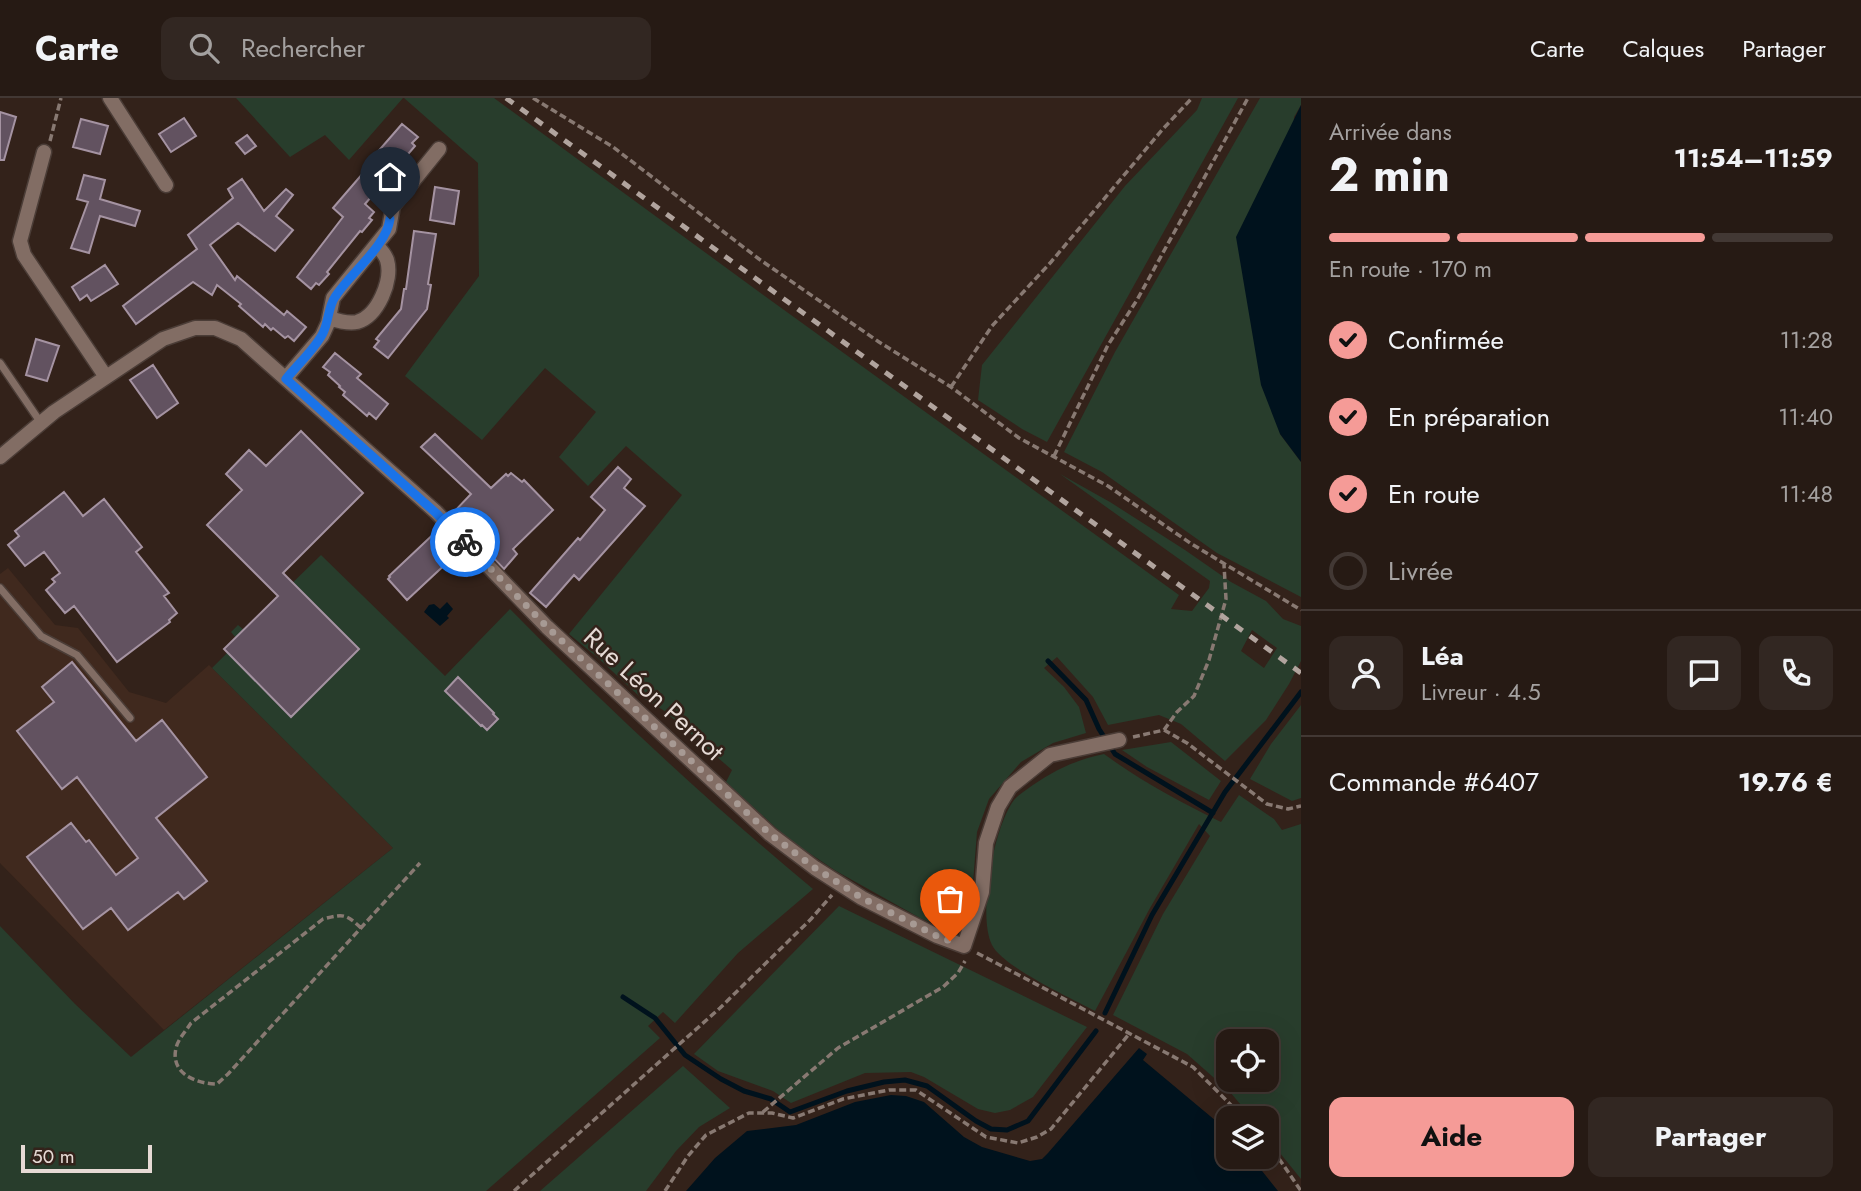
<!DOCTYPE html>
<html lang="fr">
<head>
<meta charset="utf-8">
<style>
	:root { --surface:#261a14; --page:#322722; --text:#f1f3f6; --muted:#a4a1a0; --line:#423834; --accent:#f59b97 }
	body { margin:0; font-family:Jost,sans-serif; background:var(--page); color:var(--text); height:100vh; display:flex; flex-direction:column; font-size:26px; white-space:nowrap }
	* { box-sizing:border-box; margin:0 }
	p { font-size:23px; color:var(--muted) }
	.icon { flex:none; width:38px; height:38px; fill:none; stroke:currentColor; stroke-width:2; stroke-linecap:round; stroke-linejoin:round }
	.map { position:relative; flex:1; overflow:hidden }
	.sheet { display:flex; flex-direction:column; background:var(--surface); width:560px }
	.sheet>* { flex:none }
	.fabs { position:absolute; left:1216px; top:931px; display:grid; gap:14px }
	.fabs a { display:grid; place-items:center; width:63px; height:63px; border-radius:14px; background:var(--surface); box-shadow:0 7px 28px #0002,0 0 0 2px var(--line); font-size:35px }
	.scale { position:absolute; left:21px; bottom:18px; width:131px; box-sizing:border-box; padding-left:7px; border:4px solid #e6dad5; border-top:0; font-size:19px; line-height:24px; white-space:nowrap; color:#e6dad5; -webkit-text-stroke:5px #33221a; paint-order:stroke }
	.pin { position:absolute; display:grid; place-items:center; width:60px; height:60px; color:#fff; margin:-72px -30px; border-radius:50% 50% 50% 0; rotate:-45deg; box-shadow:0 0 7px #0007 }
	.pin .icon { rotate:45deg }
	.courier { position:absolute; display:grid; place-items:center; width:70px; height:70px; margin:-35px; border:5px solid #1a73e8; border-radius:50%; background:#fff; color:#222; box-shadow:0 2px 9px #0007 }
	.headline em { font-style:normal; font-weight:700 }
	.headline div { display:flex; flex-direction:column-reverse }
	.headline { display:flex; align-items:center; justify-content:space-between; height:119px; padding:0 28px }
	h1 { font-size:46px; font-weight:700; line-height:52px }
	.bar { display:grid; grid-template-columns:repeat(4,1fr); gap:10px 7px; align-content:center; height:84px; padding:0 28px }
	.bar i { height:9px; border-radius:5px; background:var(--line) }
	.bar .selected { background:var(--accent) }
	.bar p { grid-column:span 4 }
	.line { display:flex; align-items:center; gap:18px; padding:0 28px; border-top:2px solid var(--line) }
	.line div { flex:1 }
	.round { display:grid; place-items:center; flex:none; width:74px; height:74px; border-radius:14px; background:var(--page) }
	ol { padding:0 28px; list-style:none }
	li { display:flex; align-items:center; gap:21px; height:77px }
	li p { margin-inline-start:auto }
	li .icon { padding:7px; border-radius:50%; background:var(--accent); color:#111; stroke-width:4 }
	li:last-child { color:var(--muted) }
	li i { width:38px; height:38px; border:4px solid var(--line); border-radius:50% }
	.button { display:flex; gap:14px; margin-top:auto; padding:14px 28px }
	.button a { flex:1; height:80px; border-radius:14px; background:var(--accent); color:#111; font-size:28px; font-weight:700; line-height:80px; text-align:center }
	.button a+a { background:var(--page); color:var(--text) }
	header { display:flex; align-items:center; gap:42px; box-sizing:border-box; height:98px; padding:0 35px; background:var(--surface); border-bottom:2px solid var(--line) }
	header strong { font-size:33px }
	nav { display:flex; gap:38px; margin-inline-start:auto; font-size:24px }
	.search { width:490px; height:63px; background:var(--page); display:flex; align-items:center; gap:18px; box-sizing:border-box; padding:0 24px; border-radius:14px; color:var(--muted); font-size:26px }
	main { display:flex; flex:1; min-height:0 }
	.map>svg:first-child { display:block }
	.built { fill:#40291e }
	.green { fill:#283d2c; fill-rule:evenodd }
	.water { fill:#00121d }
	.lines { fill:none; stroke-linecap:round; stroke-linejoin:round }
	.stream { stroke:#00121d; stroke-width:5 }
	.building { fill:#625260; stroke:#a593a2; stroke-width:2 }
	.service-casing { stroke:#4b3d37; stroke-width:10 }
	.minor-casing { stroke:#4b3d37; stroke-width:17 }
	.path { stroke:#887972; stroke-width:3.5; stroke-dasharray:7 3.5; stroke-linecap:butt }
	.service { stroke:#826d64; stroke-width:7 }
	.minor { stroke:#826d64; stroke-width:14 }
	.rail { stroke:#b1a49e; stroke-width:5; stroke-dasharray:9 9; stroke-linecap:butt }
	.done { stroke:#a79a94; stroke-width:7; stroke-dasharray:0 12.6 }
	.route { stroke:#1a73e8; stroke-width:9 }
	.labels { text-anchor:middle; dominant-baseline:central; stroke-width:5; stroke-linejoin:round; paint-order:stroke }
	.street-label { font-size:26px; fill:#e6dad5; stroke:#33221a }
</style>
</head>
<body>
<header>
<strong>Carte</strong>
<div class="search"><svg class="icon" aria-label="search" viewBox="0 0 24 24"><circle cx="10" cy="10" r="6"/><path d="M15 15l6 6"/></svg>Rechercher</div>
<nav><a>Carte</a><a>Calques</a><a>Partager</a></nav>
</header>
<main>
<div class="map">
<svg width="1301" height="1093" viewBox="0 0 1301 1093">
	<rect width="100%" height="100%" fill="#33221a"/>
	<path class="built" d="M8,470L55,527L78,530L129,594L166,605L209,567L393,750L164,932L0,765V476Z"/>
	<path class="green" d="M236,0H403L349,62L325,37L290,59Z
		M404,0H494L773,204L1179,497L1171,511L1192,513L1209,490L1210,483L1060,376L1110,404L1185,452L1231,484L1266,503L1283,521L1301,528V563L1289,586L1266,622L1225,663L1181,626L1159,617L1108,627L1093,599L1057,559L1044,570L1064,589L1079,609L1086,635L1053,645L1021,664L989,701L977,734L972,798L959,827L946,831L920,820L836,773L788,741L726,684L732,672L663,612L639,598L598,560L569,536L682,397L626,348L588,388L559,359L596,314L545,270L482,342L405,278L479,178L478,65ZM1252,532L1277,550L1264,570L1241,553Z
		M1202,0H1238L1047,344L1022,331L978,302L982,267L1125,88L1197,12Z
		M1260,0H1301V7L1294,19L1280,336L1301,364V499L1217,455L1102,374L1064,354L1115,254Z
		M321,457L445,578L510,511C606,609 707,703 813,791L738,855L675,925L663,914L648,928L660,940L486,1093H0V828L75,906L131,959L393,750L212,570L227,555L224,551L236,540L231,534L238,527L244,532Z
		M1301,607V700L1292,703L1250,681L1271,646Z
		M1171,644L1221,683L1209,702L1147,669L1122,652Z
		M1104,656C1141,683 1180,704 1221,724L1239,697L1274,721L1282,732L1301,726V1081L1267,1039V1020H1252L1230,994L1187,956L1113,917L1163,816L1210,738L1199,726L1150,810L1095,913C1071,900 1003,869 992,847C977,817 994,728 1014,702C1017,698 1022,695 1026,692C1051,674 1074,662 1104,656ZM1228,943H1267V982H1228Z
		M839,808L1087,929L1033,999L1010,1012L995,1015L978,1011L924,979L911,974L865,975L791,1005L773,993L718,973L694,956Z
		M683,968L730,1010L699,1029L676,1053L646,1093H540Z"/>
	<path class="water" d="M1301,7V364L1280,336L1261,287L1236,139Z
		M447,504L453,511L447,518L449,520L440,528L424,514L429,507L434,506L440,511Z
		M1139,950L1147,956L1143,962L1228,1033V1059H1251L1278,1093H686L715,1060L747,1033L796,1027L855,1004L891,997L906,998L924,1004L964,1039L982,1049L1030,1063L1042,1061L1048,1055Z"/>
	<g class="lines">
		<path class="stream" d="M1048,563L1086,602L1099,631L1115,656L1213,715
			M623,899L655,920L685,957L721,981L744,993L771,1001L790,1014L847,993L884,984L905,982L927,988L976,1023L991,1031L1007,1032L1028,1023L1096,933
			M1105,915L1152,817L1225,694L1301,594"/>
	</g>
	<path class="building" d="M0,14L16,19L4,62H0Z
		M184,20L196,38L171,54L159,36Z
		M81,21L108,28L100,56L73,49Z
		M402,26L418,39L412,45L415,48L365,106L374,114L369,120L372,122L362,134L360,133L327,174L329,176L319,187L316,185L311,191L297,179L343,119L333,110L377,59L375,57Z
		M247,37L256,48L245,56L236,45Z
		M84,77L105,82L100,101L140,113L135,128L100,118L89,155L71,150L88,104L77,101Z
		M242,81L264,113L286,91L293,97L276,118L293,132L275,153L238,125L210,147L235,182L237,178L284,217L287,213L306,229L294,243L288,238L285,240L273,230L271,232L265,226L263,229L239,208L241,206L217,187L212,197L193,184L136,226L123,208L197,151L188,137L233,100L228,91Z
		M435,89L459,93L454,126L430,122Z
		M414,133L436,136L428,186L431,187L427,211L388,260L374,249L379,243L376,241L401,211L404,191H406Z
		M105,167L118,186L91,203L87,197L80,202L72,189Z
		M36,241L59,248L47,283L26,277Z
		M335,255L361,276L357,280L388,306L376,321L369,315L367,318L343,297L345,294L339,289L340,288L328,277L330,274L323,269Z
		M153,267L178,305L157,320L130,282Z
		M301,333L363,395L283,475L359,551L291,619L224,551L278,498L207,427L242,392L226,376L249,352L266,368Z
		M435,336L491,390L506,376L508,378L511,375L522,384L524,382L553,412L513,451L517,456L504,471L452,416L471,396L421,349Z
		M618,369L631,381L624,390L645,408L579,482L574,477L546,509L530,495L578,440L580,442L605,412L591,399Z
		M64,394L83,418L104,401L142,449L136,454L169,495L164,498L177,515L169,522L170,524L117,564L74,508L65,515L46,492L55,484L52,481L60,475L44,454L25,468L8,447L19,438L15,433Z
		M439,431L477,470L467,478L451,461L407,502L388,481L390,479L389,478Z
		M72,564L136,643L162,622L207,679L156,720L207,783L184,801L178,794L128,832L111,810L83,831L27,759L71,725L86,744L89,742L116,777L138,760L77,679L62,691L17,633L54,604L42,589Z
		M458,579L494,615L493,616L498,621L487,632L482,627L481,628L445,593Z"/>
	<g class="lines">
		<g class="service-casing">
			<path id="service" d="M0,265L41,325
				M0,490L41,538L77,557L130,620"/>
		</g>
		<g class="minor-casing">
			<path id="minor" d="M110,0L166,87
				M44,54L20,143L24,157L106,279
				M329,220C338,223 348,226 357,224C378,218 393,182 387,162C385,156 381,152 377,148
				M286,280L322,238L328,225L333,200L389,131L393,108L439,51
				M0,359L54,314L163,241L195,230H215L241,241L436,414L547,529L770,736L815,770L862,800L937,838L964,848L982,794L986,745L998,709L1010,689L1050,657L1119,642"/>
		</g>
		<path class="path" d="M533,0L613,49L759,161L879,244L951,289L1019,340L1108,388L1190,445L1301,512
			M50,43L61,0
			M951,289L992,228L1051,164L1162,32L1192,0
			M1054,358L1108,247L1137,202L1248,0
			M1164,632L1177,614L1194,598L1209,562L1226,501L1224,467
			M1133,639L1164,632L1187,645L1267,706L1288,711L1301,708
			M361,830C345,815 343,816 323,821L191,925C186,933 178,941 176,950C170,976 197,986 217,986L228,976L420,765
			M977,855L1193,969L1244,1020
			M763,1014L838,950L943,889L958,875L965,863
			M1267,1043L1301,1093
			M514,1093L720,910L811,821L832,797
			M665,1093L688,1058L706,1037L749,1015H772L793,1020L843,1001L889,992H916L986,1039L1018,1045L1037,1039L1051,1031L1129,936"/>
		<use href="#service" class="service"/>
		<use href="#minor" class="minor"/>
		<path class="rail" d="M506,0L1301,575"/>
	</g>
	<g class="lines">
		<path class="done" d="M465,444L547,529L770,736L815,770L862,800L937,838L950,843"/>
		<path class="route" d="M390,121C386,149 350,175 335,199C328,209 329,223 323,235C315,251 298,266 286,281L436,415L465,444"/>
	</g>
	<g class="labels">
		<g class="street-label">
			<text transform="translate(654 596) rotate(43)">Rue Léon Pernot</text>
		</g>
	</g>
</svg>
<div class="fabs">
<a><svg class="icon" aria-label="locate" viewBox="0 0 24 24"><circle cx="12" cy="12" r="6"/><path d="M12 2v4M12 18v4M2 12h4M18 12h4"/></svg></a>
<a><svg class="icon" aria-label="layers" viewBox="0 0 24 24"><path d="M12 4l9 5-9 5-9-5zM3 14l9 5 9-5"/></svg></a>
</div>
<div class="scale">50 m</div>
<div class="pin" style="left:950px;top:843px;background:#ea580c"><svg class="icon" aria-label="bag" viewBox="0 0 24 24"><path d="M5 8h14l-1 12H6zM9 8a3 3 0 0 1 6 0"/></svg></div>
<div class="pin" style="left:390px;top:121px;background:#1f2937"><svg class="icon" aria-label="home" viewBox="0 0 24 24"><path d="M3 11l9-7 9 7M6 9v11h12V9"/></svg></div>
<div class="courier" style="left:465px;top:444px"><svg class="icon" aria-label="bike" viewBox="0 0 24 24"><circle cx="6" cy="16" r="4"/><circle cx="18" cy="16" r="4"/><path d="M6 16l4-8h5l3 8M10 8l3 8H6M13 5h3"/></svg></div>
</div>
<section class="sheet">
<div class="headline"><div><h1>2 min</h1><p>Arrivée dans</p></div><em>11:54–11:59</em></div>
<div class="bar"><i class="selected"></i><i class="selected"></i><i class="selected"></i><i></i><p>En route · 170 m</p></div>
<ol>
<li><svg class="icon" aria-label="check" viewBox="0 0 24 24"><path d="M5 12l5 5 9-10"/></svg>Confirmée<p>11:28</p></li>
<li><svg class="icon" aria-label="check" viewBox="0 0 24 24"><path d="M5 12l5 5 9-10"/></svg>En préparation<p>11:40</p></li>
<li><svg class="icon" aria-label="check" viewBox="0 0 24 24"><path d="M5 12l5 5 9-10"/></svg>En route<p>11:48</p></li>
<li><i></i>Livrée</li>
</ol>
<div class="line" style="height:126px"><a class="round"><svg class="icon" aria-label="person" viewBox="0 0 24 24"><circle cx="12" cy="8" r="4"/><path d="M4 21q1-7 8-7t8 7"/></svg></a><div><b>Léa</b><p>Livreur · 4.5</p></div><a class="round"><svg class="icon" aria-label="chat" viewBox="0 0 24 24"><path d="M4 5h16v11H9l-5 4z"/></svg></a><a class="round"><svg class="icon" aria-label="phone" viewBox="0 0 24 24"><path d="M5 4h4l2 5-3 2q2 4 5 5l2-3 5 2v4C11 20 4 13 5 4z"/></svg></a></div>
<div class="line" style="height:91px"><div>Commande #6407</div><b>19.76 €</b></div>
<div class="button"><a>Aide</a><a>Partager</a></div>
</section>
</main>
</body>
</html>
